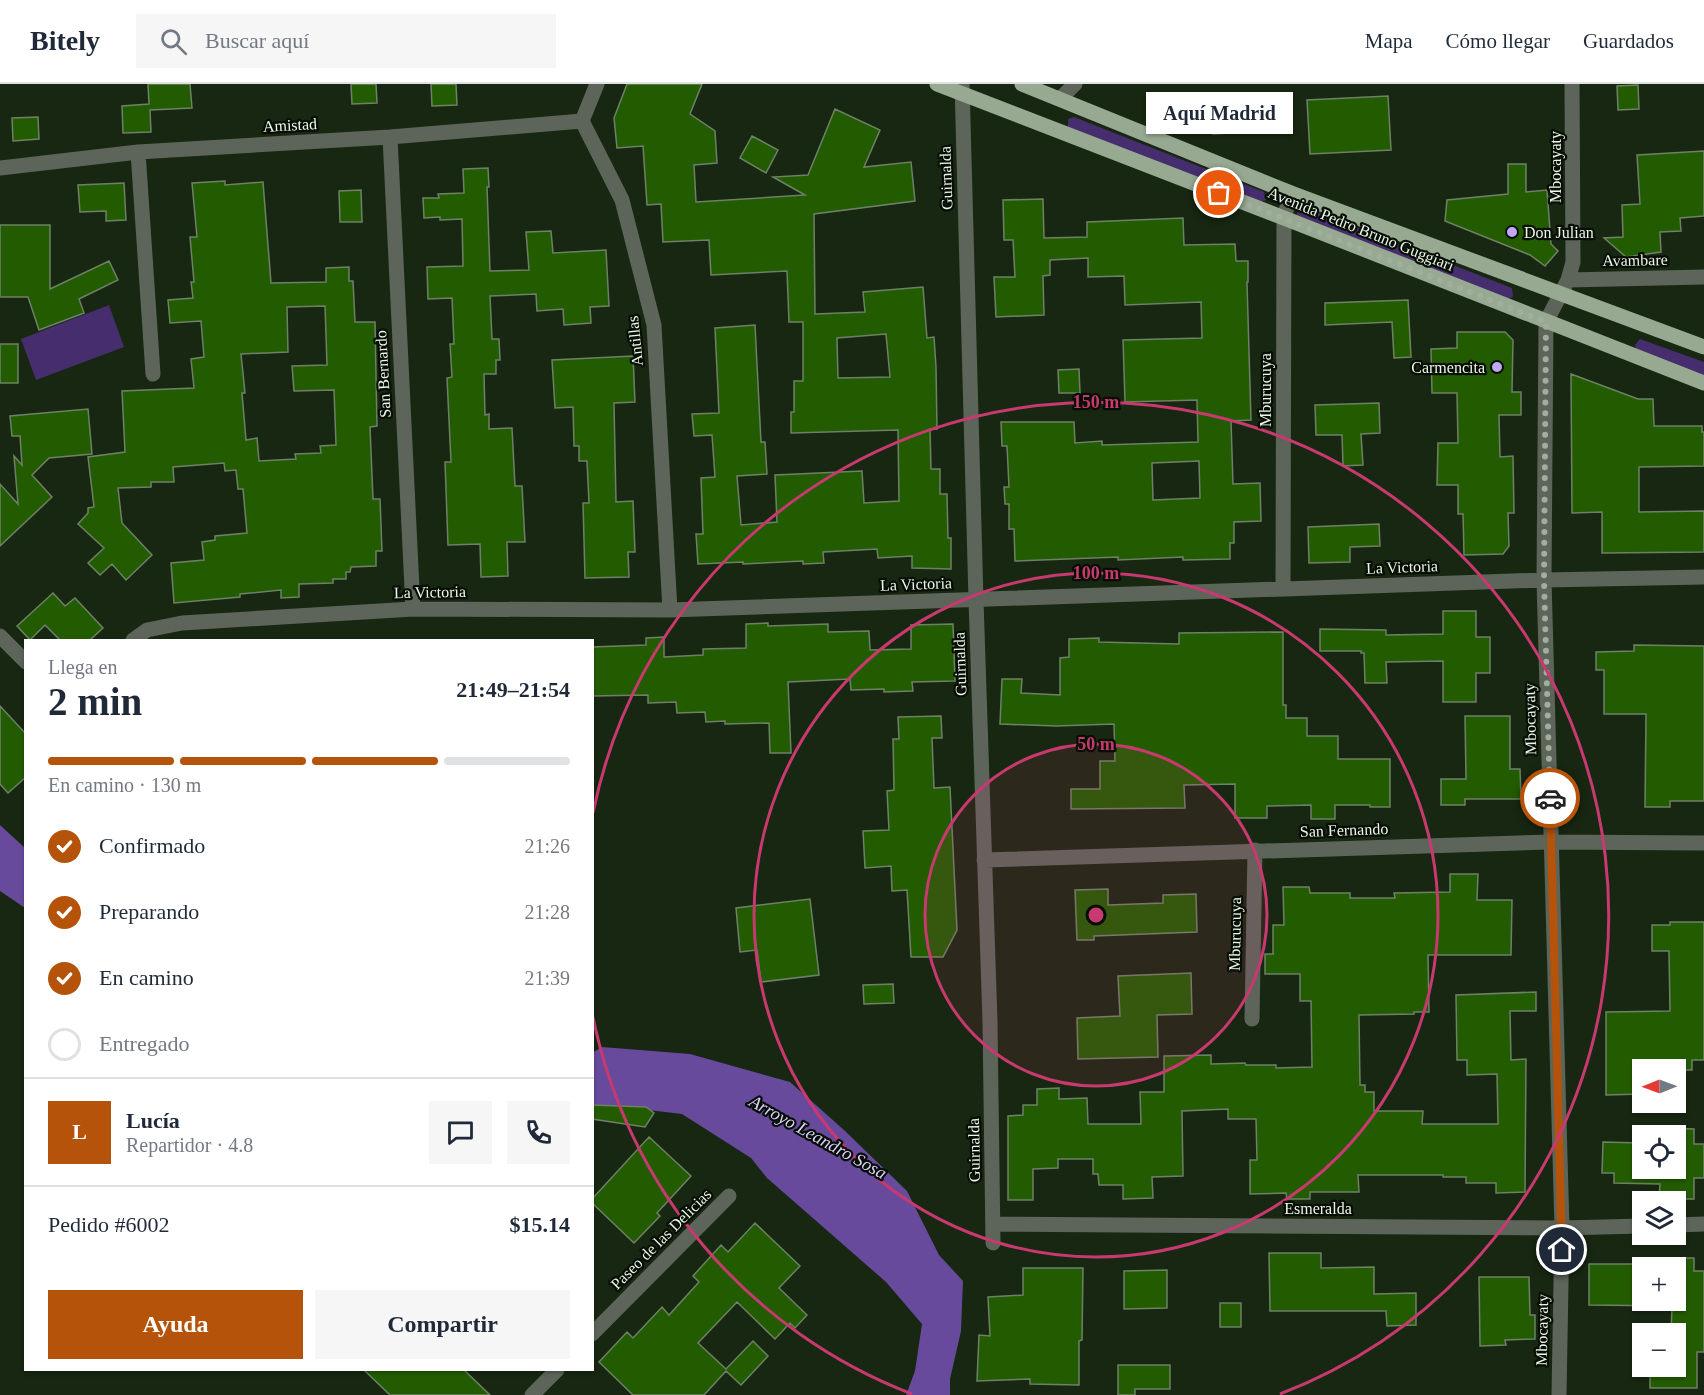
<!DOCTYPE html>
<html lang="es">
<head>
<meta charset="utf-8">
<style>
	:root { --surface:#fff; --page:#f6f6f7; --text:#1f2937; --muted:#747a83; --line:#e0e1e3; --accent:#b45309 }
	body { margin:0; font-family:"Times New Roman",serif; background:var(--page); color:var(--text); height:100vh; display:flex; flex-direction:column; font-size:22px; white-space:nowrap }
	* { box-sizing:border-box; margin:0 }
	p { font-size:20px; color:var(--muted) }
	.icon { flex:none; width:33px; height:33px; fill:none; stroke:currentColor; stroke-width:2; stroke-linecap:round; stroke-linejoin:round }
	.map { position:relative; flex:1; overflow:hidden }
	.sheet { position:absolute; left:24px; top:555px; width:570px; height:732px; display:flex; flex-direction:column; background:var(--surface); border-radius:0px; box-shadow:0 2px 4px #0004 }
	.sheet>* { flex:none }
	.needle { width:39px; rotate:269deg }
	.controls { position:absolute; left:1632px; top:975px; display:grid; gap:12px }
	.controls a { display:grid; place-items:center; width:54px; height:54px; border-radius:0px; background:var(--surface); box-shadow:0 2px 4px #0004; font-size:30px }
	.pin { position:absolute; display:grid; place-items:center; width:51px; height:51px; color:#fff; margin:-26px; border:3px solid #fff; border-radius:50%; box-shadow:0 2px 6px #0007 }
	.courier { position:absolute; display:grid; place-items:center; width:60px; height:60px; margin:-30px; border:4px solid #b45309; border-radius:50%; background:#fff; color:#222; box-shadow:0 2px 8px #0007 }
	.bubble { position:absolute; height:42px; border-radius:0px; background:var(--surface); box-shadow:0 2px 4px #0004; font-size:20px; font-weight:800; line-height:42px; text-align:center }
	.headline em { font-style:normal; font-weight:800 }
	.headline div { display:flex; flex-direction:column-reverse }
	.headline { display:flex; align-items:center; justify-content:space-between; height:102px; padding:0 24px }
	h1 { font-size:39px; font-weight:800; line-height:45px }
	.bar { display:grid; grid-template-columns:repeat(4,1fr); gap:9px 6px; align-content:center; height:72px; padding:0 24px }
	.bar i { height:8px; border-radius:4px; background:var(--line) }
	.bar .on { background:var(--accent) }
	.bar p { grid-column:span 4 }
	.line { display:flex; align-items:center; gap:15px; padding:0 24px; border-top:2px solid var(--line) }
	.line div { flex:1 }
	.round { display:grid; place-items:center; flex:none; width:63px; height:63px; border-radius:0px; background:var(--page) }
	ol { padding:0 24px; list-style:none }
	li { display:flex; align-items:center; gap:18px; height:66px }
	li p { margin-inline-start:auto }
	li .icon { padding:6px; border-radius:50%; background:var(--accent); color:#fff; stroke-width:4 }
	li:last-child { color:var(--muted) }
	li i { width:33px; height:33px; border:3px solid var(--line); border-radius:50% }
	.action { display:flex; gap:12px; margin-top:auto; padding:12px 24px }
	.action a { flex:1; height:69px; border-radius:0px; background:var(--accent); color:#fff; font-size:24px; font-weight:800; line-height:69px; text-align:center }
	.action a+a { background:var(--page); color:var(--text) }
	header { display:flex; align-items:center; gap:36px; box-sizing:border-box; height:84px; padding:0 30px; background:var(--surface); border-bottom:2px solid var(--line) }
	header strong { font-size:28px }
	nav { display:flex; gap:33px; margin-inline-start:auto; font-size:21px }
	.search { width:420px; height:54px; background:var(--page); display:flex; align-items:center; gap:15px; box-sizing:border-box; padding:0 21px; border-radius:0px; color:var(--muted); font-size:22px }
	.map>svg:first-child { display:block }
	.green { fill:#462d6e }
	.water { fill:#674a9b }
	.building { fill:#235c00; stroke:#6e8167; stroke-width:1.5; fill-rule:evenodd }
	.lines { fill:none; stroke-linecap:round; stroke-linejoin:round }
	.minor { stroke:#5d655a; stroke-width:15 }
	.major { stroke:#98a992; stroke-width:15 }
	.done { stroke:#a1ae9d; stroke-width:6; stroke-dasharray:0 10.8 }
	.route { stroke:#b45309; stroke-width:8 }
	.ring { fill:none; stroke:#c83970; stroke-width:3 }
	.poi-dot { fill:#c0a8f4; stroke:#070e05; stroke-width:2 }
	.labels { text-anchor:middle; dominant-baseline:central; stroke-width:4.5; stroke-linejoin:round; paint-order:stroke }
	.street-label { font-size:16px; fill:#ecf6e8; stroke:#070e05 }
	.poi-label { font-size:16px; fill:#ecf6e8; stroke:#070e05; text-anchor:start }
	.water-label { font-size:18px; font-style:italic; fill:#ddd0fd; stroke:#070e05 }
	.centre { fill:#c83970; stroke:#070e05; stroke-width:3 }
	.ring-label { font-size:18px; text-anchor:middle; font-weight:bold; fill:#c83970; stroke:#070e05; stroke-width:4.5; stroke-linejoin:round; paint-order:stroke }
</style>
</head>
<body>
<header>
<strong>Bitely</strong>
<div class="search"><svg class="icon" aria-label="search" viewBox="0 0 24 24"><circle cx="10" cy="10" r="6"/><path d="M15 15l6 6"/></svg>Buscar aquí</div>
<nav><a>Mapa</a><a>Cómo llegar</a><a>Guardados</a></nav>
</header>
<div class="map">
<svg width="1704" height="1311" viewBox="0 0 1704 1311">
	<rect width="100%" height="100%" fill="#172711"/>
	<path class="green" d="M1074,33L1264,108L1266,116L1260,118L1068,43V35Z
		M1304,123L1512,204L1513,213L1507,215L1297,131L1298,125Z
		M109,221L124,263L36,296L21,255Z
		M1640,255L1704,278V292L1636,265L1635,261Z"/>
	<path class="water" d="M0,741L25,764V824L0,807Z
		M602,963L690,970L790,998L844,1046L907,1107L939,1171L963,1197L961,1247L950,1295V1311H906L915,1287L922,1240L886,1198L767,1094L751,1074L682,1030L615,1022L593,1032L592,969Z"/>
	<path class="building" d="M148,0H190L192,24L150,26L151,48L123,49L122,22L149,20Z
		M351,0H376L377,19L352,20Z
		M431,0H456L457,21L432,22Z
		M627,0H702L690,30L715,47L717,79L694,81L696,118L805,111L773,93L808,91L835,25L880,46L864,83L911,78L915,117L814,130L815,230L865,228L863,208L923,203L927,254L934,253L936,283L937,345H930L931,385H940V410H947L948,454H951V485L912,484V472L878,474L877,465L823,468L824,479L803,480V477L743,480V478L698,480L696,450H703L701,394L715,393L712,351L694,352L692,330L719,329L715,244L755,241L761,358H765L767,390L737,392L741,441L777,438L775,391L862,387L864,419L899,417L898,346L791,349V328H794V297H803V238H789L787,187L711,191L709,156L663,158L661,120L647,121L643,62L617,64L614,34ZM886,250L890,293L838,294L837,254Z
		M1638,1L1639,25L1618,26L1617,2Z
		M1246,9L1249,48L1213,50L1211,10Z
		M1388,12L1391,66L1310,70L1307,16Z
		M38,33L39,55L13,57L12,34Z
		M752,52L778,66L766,89L740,74Z
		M1704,67V132L1680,134L1681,147L1660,148L1661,168L1626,173L1604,154L1623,153L1622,121L1640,120L1637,71Z
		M1508,80H1526V108L1547,106L1551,160L1558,167L1545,182L1530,171L1445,137L1447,116L1508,110Z
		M488,84L489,103H487L490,187L529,186L526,148L551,147L553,169L606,166L609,222L590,223L591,239L564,241L563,225L537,227L536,210L490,212L492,255H499L500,276H496V290H484L485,331L489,330V345L512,344L515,402H522L525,458H507L508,492L481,493L480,460L448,461L445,378H451L447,294L452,293L450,260H454L452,214L428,215L427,183L463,182L462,135L440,136V133L424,134L423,114H439L438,110L464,109L463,85Z
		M225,97V101L263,98L271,199L326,198V184L349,183V197H353L355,238H375L377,342L370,343L373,415H380L382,467H376V482L351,483L350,488H346V495H333V499L299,500V513L281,514V506L240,510V513L174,519L171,479L204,476L202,458L215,456V452L247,449L243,405H238L236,386L225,387L224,379L173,383L174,398H151V403L118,404L122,439L152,471L126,496L112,480L100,491L88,479L104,464L78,440L88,429V424L94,423L88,373L125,368L122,307L194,304L191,275L204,273L201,237L170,239L168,216L193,214L191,198H194L190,153H197L192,99ZM325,222L327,281L292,282L294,307L334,306L336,361L320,362L321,369L295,370L296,375L259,377L257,354L246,356L242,309H245L241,270L288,268L287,223Z
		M124,99L126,136L106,137V127L80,128L78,101Z
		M361,106L362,138H340L339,107Z
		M1043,115L1044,154L1087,153V138L1183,134L1184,161L1235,160L1236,177H1248V198H1247L1251,336L1231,337L1233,400L1260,399L1261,437L1234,438V459H1230V475L1183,476V473L1118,476V473L1015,477L1014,445H1009V420H1005L1004,403H1009L1007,362H1002L1001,338H1074L1075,359L1102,357V361L1198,358L1197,316L1125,318L1123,256L1202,254L1201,218L1125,221L1124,192L1088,193V174L1050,176V191L1043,192L1044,231L996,233L994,193H1015L1013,156H1004L1003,116ZM1199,377L1200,414L1153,416L1152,379Z
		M0,141H50V205L109,177L118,196L79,215L84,229L39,246L28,213H0Z
		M1408,216L1411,273L1394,274L1392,238L1325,241V219Z
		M1457,248H1505L1513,256L1512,308H1521V331H1499L1500,373L1513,372L1514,429H1508L1509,462L1503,470L1464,471L1463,430H1458V401H1437L1438,359H1458L1457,309H1432L1431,265L1457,264Z
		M0,260H18V299H0Z
		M633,272L635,318L614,319L616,418L633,417L635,468H628L629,493L585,494L583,419H589L587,377H579V362H574L573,323L555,324L552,276Z
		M1079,285L1080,309H1059L1058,286Z
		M1571,290L1638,315H1653L1654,342H1702V348H1704V382L1639,383V428L1704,427V468L1602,469V428L1572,429Z
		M1379,319L1380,349L1361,350L1363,381L1343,382L1342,351H1316L1315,321Z
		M88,325L92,370L49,374L32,391L52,413L0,462V400L18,420L14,372L22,381L20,352H12L10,332Z
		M1379,440L1380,462L1350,463V478L1309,479L1308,443Z
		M53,509L65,522L75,514L103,544L90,556H60L45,541L30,556L17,542Z
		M1443,527H1476V553H1490V589H1476V618H1443V577L1386,578L1387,599H1365L1364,569H1361V567H1320V545L1386,546V551L1443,550Z
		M768,539V542L828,540V548L869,547L870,566L911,565V541L953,540L955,597L912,598L913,607L884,608V605L851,606L850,595L788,598L791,669H770L769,639L725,640V637L706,638L705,628L677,629L676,618L648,619V611L592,612V563L646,561V554L664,553V573L703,571V565L746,564V540Z
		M1283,548V621H1286V634H1307V652H1338V675H1390V723H1370V721H1335V735H1311V721L1267,722V734H1235V700L1184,701L1185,724L1071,725V705H1100V677H1115L1114,640L1056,642L1000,640L1002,595H1022L1021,609L1060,611V574L1069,573V555L1099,554V558L1179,560V549Z
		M1634,561L1704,562V717H1670V723H1645L1646,630H1604V586H1596V568L1634,567Z
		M0,622L26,650V693L8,709L0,700Z
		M941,632L942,654H932L934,704L950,703L957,846L943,873H911L907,806L892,807L891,782L865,784L863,747L889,746L887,707L894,706L893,655H899L898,633Z
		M1465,632H1510V685H1520L1521,715H1465V721H1441V695H1466Z
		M1450,790H1478L1477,816H1512L1511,871H1428L1429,928H1414V930L1359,931L1360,1001H1365V1008H1374V1027H1423L1422,1040H1498L1497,990L1467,991V976H1457L1456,911L1536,908V927H1510L1511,976L1526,975L1525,1108L1496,1109V1099H1466V1093H1443V1091H1358L1359,1108H1310V1115H1287L1286,1109L1250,1110V1076H1257L1256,1035H1228V1025L1182,1027L1183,1092L1152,1093L1153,1114L1123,1115V1101H1099L1098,1090H1093V1075H1058V1084L1033,1085V1116H1008V1032L1023,1031V1021H1037V1005L1059,1004V1015L1087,1014L1088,1040H1141L1140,1008H1164V972L1211,971V980L1245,979L1246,981H1276V984L1312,983L1311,917H1300V890H1265V870H1273V841H1284L1283,803H1309L1310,809H1350V814H1395L1394,809L1450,808Z
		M1108,805V821L1163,819V811L1196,810L1197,848L1094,852V856H1077L1075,806Z
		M810,815L819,891L761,898L757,866L740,868L736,824Z
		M1670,838H1704V976H1692V986H1642V1010L1606,1011V928L1670,927L1669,867H1652V841H1670Z
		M1191,889L1192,930L1157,931L1158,973L1078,975L1077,934L1120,932L1118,892Z
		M893,900L894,919L864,920L863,901Z
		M592,1021L646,1023L654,1029L645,1043L592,1035Z
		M1660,1044L1694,1045V1060H1704V1094H1694V1115H1659L1660,1100L1614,1099V1089H1602L1603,1058L1642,1059V1084H1676V1052H1660Z
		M649,1053L691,1092L657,1129L660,1132L634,1159L592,1119V1115Z
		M755,1139L800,1182L779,1204L807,1231L795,1244L790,1239L775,1255L737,1218L698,1259L726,1285L753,1257L768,1272L741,1301L726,1287L704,1311H633L599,1278L627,1248L633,1254L662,1223L669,1231L699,1198L693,1192L721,1161L728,1168Z
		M1269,1169H1321V1184L1374,1183V1210L1416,1209V1241L1387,1242L1386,1227H1270Z
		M1672,1174H1694V1187H1704V1268H1697V1304H1650V1284H1676V1250H1671L1672,1222L1589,1221V1180H1672ZM1642,1184H1676V1216H1642Z
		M1023,1184H1083L1082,1256L1079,1257V1301L1030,1300V1295L977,1297L979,1251L990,1252L988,1213L1023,1211Z
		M1167,1186V1224L1124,1225V1187Z
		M1479,1193H1529L1530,1231H1535V1255L1505,1256L1506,1261L1480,1262Z
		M1220,1219H1241V1243H1220Z
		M1118,1281H1170V1305H1135V1311H1118Z
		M364,1286H464L490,1311H390Z"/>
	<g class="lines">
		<path class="minor" d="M597,0L582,37L622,116L654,241L670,526
			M962,0L976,516L990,938L993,1159
			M1060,15L1075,0
			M390,53L413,525
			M138,68L153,290
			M0,84L138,68L390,53L582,37
			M1568,196L1704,193
			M1283,505L1284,134L1291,109
			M0,552L26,578
			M133,556L147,546L182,539L413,525L670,526L1544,496L1704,493
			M984,776L1551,758L1704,759
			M1252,935L1255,766
			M994,1140L1562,1144L1642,1142
			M1676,1141L1704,1140
			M592,1250L729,1112
			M532,1311L557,1286
			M1559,1311L1562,1144L1544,496L1546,238L1568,196L1573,178L1572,0"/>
		<path class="major" d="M937,0L1284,134L1704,299
			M1022,0L1291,109L1704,263"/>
	</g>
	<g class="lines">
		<path class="done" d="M1219,109L1546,238L1544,496L1550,714"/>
		<path class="route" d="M1550,714L1562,1166"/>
	</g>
	<circle cx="1096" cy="831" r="171" fill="#c83970" fill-opacity=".12"/>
	<g class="ring">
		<circle cx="1096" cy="831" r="171"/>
		<circle cx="1096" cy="831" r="342"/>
		<path d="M912 1310A513 513 0 0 1 593 933M593 729A513 513 0 1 1 1280 1310"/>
	</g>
	<g class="poi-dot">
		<circle cx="1512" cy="148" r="6"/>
		<circle cx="1497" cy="283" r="6"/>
	</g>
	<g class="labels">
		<g class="street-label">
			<text transform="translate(290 41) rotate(-3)">Amistad</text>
			<text transform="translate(1555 83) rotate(-90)">Mbocayaty</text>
			<text transform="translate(946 94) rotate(-92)">Guirnalda</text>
			<text transform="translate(1361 145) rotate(22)">Avenida Pedro Bruno Guggiari</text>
			<text transform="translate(1635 176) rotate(-1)">Avambare</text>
			<text transform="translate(635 257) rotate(-96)">Antillas</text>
			<text transform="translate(383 290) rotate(-93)">San Bernardo</text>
			<text transform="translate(1265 306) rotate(-90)">Mburucuya</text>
			<text transform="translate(1402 483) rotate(-2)">La Victoria</text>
			<text transform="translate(916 500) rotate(-2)">La Victoria</text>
			<text transform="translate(430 508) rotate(-1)">La Victoria</text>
			<text transform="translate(960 580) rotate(-92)">Guirnalda</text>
			<text transform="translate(1530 635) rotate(-91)">Mbocayaty</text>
			<text transform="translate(1344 746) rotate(-2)">San Fernando</text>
			<text transform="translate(1235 850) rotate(-89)">Mburucuya</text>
			<text transform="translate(974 1066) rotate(-91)">Guirnalda</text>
			<text x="1318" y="1124">Esmeralda</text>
			<text transform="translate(661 1155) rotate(-45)">Paseo de las Delicias</text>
			<text transform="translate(1542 1246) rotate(-89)">Mbocayaty</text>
		</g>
		<g class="poi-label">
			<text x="1524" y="148">Don Julian</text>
			<text x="1485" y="283" text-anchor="end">Carmencita</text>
		</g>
		<g class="water-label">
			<text transform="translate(818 1053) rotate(29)">Arroyo Leandro Sosa</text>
		</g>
	</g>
	<circle cx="1096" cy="831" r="9" class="centre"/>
	<g class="ring-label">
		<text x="1096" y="324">150 m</text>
		<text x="1096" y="495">100 m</text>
		<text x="1096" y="666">50 m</text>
	</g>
</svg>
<div class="controls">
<a><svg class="needle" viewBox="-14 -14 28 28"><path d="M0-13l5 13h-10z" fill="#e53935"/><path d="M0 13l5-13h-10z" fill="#747a83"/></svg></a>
<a><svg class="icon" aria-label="locate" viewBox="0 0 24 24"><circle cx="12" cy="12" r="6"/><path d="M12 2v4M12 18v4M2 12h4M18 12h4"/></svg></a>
<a><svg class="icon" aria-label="layers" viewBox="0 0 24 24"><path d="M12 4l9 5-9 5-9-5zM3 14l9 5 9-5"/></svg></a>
<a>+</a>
<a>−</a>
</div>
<div class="pin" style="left:1219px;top:109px;background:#ea580c"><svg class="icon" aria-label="bag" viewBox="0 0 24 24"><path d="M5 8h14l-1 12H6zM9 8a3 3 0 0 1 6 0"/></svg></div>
<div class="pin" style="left:1562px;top:1166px;background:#1f2937"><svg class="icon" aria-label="home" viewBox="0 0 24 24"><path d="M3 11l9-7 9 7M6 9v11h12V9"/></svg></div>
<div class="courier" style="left:1550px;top:714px"><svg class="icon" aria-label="car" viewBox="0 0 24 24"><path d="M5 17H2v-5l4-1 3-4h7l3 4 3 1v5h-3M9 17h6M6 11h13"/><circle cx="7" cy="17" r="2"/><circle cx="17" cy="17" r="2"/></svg></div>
<div class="bubble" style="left:1146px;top:8px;width:147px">Aquí Madrid</div>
<section class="sheet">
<div class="headline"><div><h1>2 min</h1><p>Llega en</p></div><em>21:49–21:54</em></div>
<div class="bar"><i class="on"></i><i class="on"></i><i class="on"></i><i></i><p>En camino · 130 m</p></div>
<ol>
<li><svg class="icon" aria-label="check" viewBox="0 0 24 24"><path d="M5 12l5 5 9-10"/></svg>Confirmado<p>21:26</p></li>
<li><svg class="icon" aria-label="check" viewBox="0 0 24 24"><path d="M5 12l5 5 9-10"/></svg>Preparando<p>21:28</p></li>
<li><svg class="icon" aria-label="check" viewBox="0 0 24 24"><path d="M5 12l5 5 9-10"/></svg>En camino<p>21:39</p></li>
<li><i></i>Entregado</li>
</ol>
<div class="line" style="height:108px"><b class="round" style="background:var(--accent);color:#fff">L</b><div><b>Lucía</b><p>Repartidor · 4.8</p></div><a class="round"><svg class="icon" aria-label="chat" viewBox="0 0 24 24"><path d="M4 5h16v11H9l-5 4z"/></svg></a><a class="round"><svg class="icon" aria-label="phone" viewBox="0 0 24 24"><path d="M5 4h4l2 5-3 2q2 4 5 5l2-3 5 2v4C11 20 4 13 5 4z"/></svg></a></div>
<div class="line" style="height:78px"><div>Pedido #6002</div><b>$15.14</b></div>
<div class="action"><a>Ayuda</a><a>Compartir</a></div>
</section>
</div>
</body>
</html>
